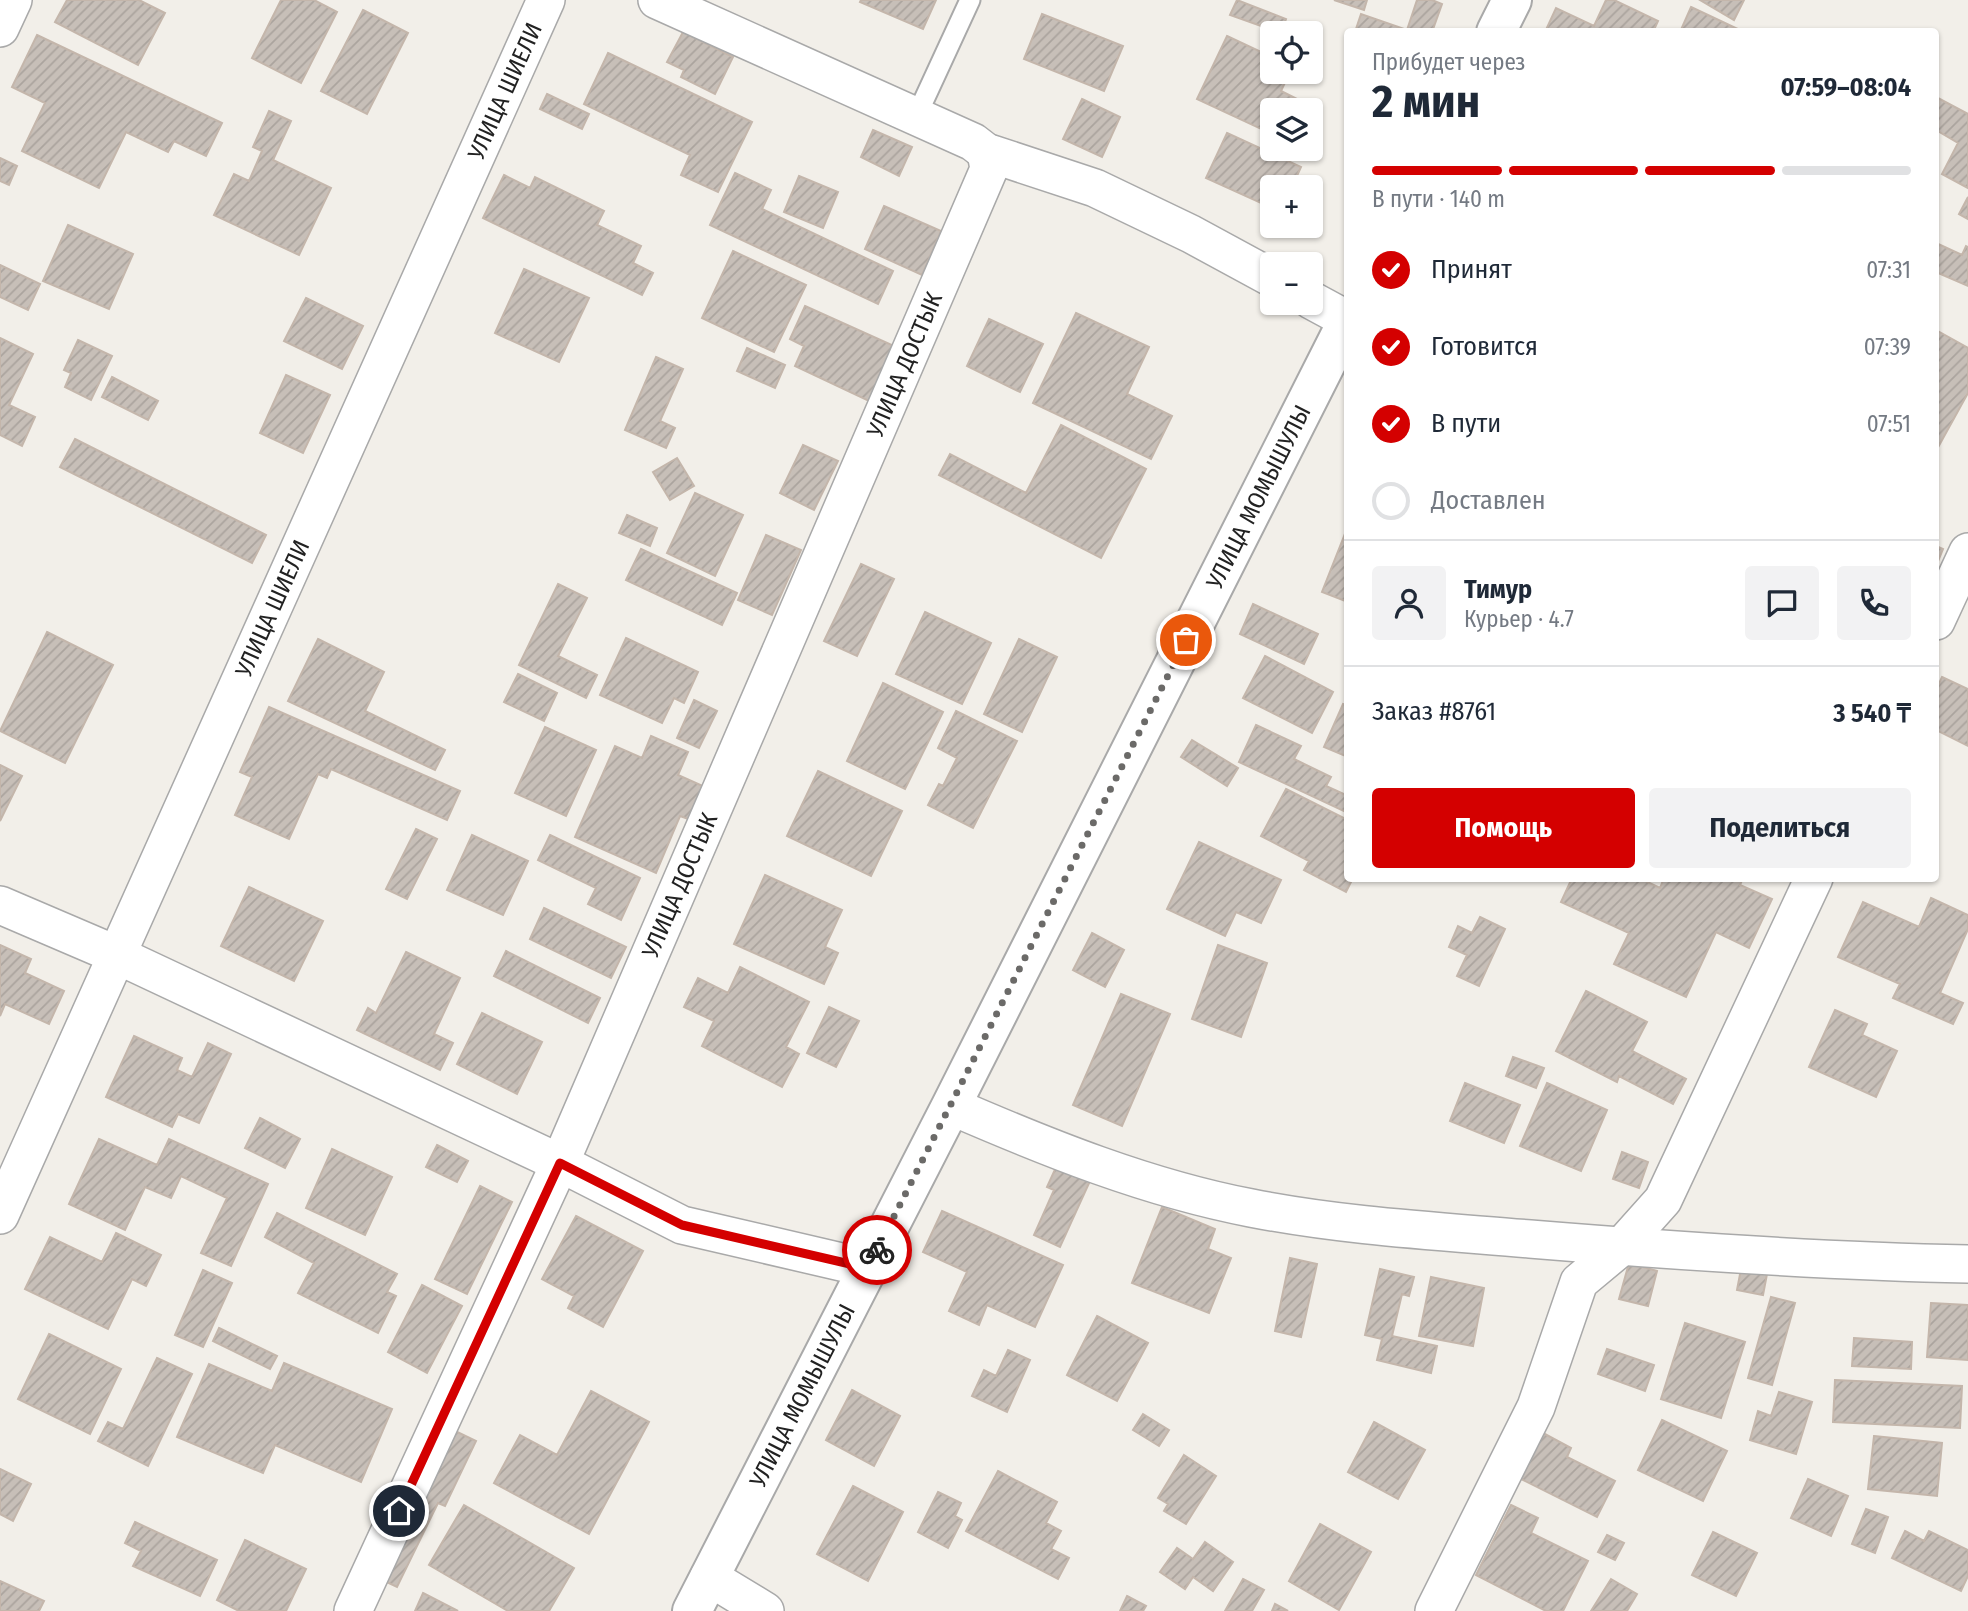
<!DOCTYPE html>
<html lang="ru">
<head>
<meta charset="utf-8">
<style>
	:root { --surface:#fff; --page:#f2f2f3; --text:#1f2937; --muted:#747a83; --line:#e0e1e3; --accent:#d40000 }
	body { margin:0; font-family:"Fira Sans Condensed",sans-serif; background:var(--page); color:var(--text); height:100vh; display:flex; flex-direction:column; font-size:26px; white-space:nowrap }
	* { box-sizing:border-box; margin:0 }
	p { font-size:23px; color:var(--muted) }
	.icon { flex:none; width:38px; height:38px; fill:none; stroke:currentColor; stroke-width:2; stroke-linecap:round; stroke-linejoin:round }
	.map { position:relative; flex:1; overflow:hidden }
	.details { position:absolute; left:1344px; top:28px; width:595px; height:854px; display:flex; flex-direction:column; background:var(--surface); border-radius:7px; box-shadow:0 2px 5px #0004 }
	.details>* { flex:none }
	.buttons { position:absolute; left:1260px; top:21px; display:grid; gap:14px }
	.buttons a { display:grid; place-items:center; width:63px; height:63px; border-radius:7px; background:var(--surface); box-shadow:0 2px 5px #0004; font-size:35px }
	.pin { position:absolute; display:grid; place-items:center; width:60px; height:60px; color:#fff; margin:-30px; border:4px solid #fff; border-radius:50%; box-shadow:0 2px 7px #0007 }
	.courier { position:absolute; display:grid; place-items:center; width:70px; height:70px; margin:-35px; border:5px solid #d40000; border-radius:50%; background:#fff; color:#222; box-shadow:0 2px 9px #0007 }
	.headline em { font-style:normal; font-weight:700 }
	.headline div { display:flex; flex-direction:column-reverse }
	.headline { display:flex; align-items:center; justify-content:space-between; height:119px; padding:0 28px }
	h1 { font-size:46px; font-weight:700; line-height:52px }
	.bar { display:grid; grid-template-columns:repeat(4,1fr); gap:10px 7px; align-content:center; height:84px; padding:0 28px }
	.bar i { height:9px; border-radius:5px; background:var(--line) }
	.bar .selected { background:var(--accent) }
	.bar p { grid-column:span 4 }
	.line { display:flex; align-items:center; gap:18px; padding:0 28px; border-top:2px solid var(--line) }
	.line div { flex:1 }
	.round { display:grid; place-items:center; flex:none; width:74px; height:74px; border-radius:7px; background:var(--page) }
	ol { padding:0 28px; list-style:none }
	li { display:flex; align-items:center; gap:21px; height:77px }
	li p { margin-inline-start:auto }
	li .icon { padding:7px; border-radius:50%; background:var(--accent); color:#fff; stroke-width:4 }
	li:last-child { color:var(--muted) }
	li i { width:38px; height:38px; border:4px solid var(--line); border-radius:50% }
	.cta { display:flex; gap:14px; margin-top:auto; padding:14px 28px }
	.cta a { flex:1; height:80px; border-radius:7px; background:var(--accent); color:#fff; font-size:28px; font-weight:700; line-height:80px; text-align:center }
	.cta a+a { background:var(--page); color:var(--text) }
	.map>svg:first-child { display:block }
	.building { fill:url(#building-hatch); stroke:#c4b6ab; stroke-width:2 }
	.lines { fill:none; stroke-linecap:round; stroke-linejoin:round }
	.service-casing { stroke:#a9a9a9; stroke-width:23 }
	.minor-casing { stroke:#a9a9a9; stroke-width:40 }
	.tertiary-casing { stroke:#a9a9a9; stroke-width:42 }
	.service { stroke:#fff; stroke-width:19 }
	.minor { stroke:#fff; stroke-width:37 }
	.tertiary { stroke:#fff; stroke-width:38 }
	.done { stroke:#6b6a68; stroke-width:7; stroke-dasharray:0 12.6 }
	.route { stroke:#d40000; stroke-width:9 }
	.labels { text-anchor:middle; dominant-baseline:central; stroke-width:5; stroke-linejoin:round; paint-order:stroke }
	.street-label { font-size:24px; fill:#222; stroke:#fff }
</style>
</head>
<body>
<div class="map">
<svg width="1968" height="1611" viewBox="0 0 1968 1611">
	<defs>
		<pattern id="building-hatch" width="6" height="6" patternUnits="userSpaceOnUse" patternTransform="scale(1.75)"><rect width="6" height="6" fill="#c7bfb8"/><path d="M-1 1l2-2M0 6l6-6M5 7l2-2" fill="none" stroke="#aba49e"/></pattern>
	</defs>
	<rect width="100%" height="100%" fill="#f2efe9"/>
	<path class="building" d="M67,0H139L165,13L138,65L55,22Z
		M281,0H314L337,12L301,83L252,58Z
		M861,0H936L923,29L860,2Z
		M1237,0L1286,19L1281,33L1230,15Z
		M1334,0H1367L1364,10Z
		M1417,0H1432L1442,4L1432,32H1355L1361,14L1407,30Z
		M1606,0H1614L1658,21L1653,32H1545L1556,8L1594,26Z
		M1700,0H1744L1734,20Z
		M1691,7L1744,32H1680Z
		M363,10L408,33L367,114L321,91Z
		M1042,14L1123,46L1104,91L1024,59Z
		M683,32L733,57L715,94L681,77L684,70L667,62Z
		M37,35L222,123L206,156L174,141L168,152L126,132L99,188L22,151L45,103L12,87Z
		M1227,36L1272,57V72H1290L1281,91L1305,103L1301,110H1272V134L1197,99Z
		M608,53L752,122L718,192L681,175L690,155L584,104Z
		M547,94L589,114L582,129L540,109Z
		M1936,97L1968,114V188L1942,174L1958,143L1936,130Z
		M1082,99L1120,117L1102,157L1063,139Z
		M269,111L291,121L273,160L331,188L299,255L214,215L234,174L249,181L262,151L253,147Z
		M873,130L912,147L899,176L861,157Z
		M1227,133L1301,167L1292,187H1272V208L1206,178Z
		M0,158L17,166L9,185L0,181Z
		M735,173L771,190L762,209L893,271L878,304L710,225Z
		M504,175L530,188L535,177L604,211L597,225L641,246L633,263L653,273L642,295L483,218Z
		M799,176L838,192L823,228L784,212Z
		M1968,197V219L1959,214Z
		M884,206L941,231L922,275L865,249Z
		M68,225L133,254L109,309L43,281Z
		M1936,243L1962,255L1966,246L1968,247V286L1936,272Z
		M733,251L806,285L774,352L702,318Z
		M0,265L40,284L28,310L0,297Z
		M524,269L589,298L559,362L495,333Z
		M306,298L363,326L342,369L284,341Z
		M805,306L894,346L869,401L795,366L804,346L790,339Z
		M1076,313L1149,347L1127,394L1172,416L1151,459L1033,403Z
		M989,319L1043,344L1020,392L967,366Z
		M1936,330L1968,348V393L1936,451Z
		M0,338L33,354L9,405L35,417L22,446L0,435Z
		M78,340L112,356L91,400L65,387L71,373L64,370Z
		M747,348L785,365L775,388L737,371Z
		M656,357L683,369L660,421L675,428L666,448L625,430Z
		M286,375L330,395L303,453L260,433Z
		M112,377L158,401L148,420L102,397Z
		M1061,425L1146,469L1101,558L939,475L950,454L1026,493Z
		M75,439L266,535L252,563L60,467Z
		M803,445L838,461L814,510L780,493Z
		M677,458L694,486L670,500L653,472Z
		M695,493L743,515L715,576L667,553Z
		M627,515L657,528L650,546L619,533Z
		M1348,526V602L1322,592Z
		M766,535L801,550L772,615L738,600Z
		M1936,546L1943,549L1936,566Z
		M641,549L737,593L722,625L626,580Z
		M861,564L894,579L857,656L824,641Z
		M558,584L587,598L558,656L597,675L586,698L519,665Z
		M1253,604L1318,634L1304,664L1240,634Z
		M925,612L991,643L962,704L896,674Z
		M47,632L113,665L65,763L0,731Z
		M626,638L698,672L684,703L674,698L662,723L600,695Z
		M318,639L384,672L365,711L445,750L435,770L288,701Z
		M1019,639L1057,657L1022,732L984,714Z
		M1265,656L1333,692L1312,733L1243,698Z
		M518,674L557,693L544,721L504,702Z
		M1942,677L1968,689V746L1936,730V690Z
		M883,683L943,712L905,789L847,761Z
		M694,700L717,711L699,748L677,738Z
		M1343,704L1348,706V757L1324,747Z
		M269,707L460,791L447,820L331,769L327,778L318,774L289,839L235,815L252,777L240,772Z
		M956,711L1017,741L973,828L928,805L939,784L943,786L957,758L938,748Z
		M1256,725L1301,746L1294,759L1331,777L1326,786L1348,796V813L1239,762Z
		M545,727L596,750L566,816L515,793Z
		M651,736L688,752L678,775L705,787L691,820L680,816L656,873L575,837L615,746L642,758Z
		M1192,740L1238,768L1227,786L1181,757Z
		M0,765L22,776L0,821Z
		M818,771L902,811L871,876L787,836Z
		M1286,789L1348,820V878H1353L1346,892L1304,870L1309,861L1261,836Z
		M416,829L437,839L407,899L386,889Z
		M472,835L528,861L503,915L447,890Z
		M550,835L640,878L621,920L588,904L596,888L538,860Z
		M1199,842L1281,880L1261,923L1236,912L1225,936L1167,909Z
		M765,875L842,910L825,947L838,953L824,984L734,944Z
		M1572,878H1639L1660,888L1664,878H1743L1740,885L1772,899L1749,948L1716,932L1686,997L1614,964L1629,933L1561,902Z
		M249,887L323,921L294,981L221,946Z
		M1931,898L1968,915V929L1940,993L1963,1003L1953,1024L1893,998L1900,984L1838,957L1863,902L1919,927Z
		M544,908L626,947L611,978L530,939Z
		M1480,917L1505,929L1479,986L1457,976L1467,955L1449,947L1458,926L1472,933Z
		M1092,933L1124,950L1105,987L1073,970Z
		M0,945L31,959L25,973L64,991L49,1024L5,1004L0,1016Z
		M1218,945L1267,963L1241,1037L1192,1019Z
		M506,951L600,998L588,1023L494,976Z
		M406,952L460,978L434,1034L453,1043L440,1070L357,1030L368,1008L376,1013Z
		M740,967L809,1002L786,1047L799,1054L782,1087L702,1046L714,1021L684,1007L698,978L728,993Z
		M1586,991L1647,1022L1632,1051L1686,1079L1673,1104L1619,1076L1617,1082L1556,1051Z
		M1121,994L1170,1014L1122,1126L1073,1105Z
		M829,1007L859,1021L836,1067L807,1053Z
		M1835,1010L1867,1024L1862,1035L1897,1051L1876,1097L1809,1067Z
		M482,1013L542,1042L517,1094L457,1064Z
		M134,1036L182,1058L177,1070L192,1077L208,1043L231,1054L199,1123L178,1114L172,1127L106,1097Z
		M1513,1057L1544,1068L1536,1088L1506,1076Z
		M1465,1083L1520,1105L1504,1143L1450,1121Z
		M1547,1083L1607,1110L1581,1171L1520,1146Z
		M260,1118L300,1139L285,1168L245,1148Z
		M99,1139L157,1165L169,1139L268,1184L231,1266L201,1253L227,1198L181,1176L171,1198L145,1187L125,1230L69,1204Z
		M437,1145L468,1161L457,1182L426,1167Z
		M332,1149L392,1177L365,1235L306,1208Z
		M1622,1152L1648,1162L1639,1188L1613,1179Z
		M1057,1165L1090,1181L1060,1247L1034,1235L1054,1190L1047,1187Z
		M480,1186L512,1202L467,1294L435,1279Z
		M1162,1207L1215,1229L1208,1249L1231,1258L1209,1313L1132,1283Z
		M942,1211L1063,1265L1035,1327L987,1305L979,1325L949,1311L967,1272L923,1252Z
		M277,1213L397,1274L387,1292L396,1296L378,1333L298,1293L314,1263L265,1237Z
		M576,1216L643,1251L603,1327L568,1308L574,1296L542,1279Z
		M116,1233L161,1255L146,1286L132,1279L108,1329L25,1289L50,1237L102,1262Z
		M1290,1258L1317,1264L1301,1337L1275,1331Z
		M1629,1263L1657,1271L1648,1306L1619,1299Z
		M1380,1269L1414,1277L1409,1296L1402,1294L1392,1336L1437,1346L1431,1373L1377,1360L1382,1339L1365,1335Z
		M1741,1269L1767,1274L1763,1295L1737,1290Z
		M203,1270L232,1283L203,1347L175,1335Z
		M1431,1277L1484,1288L1473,1346L1419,1336Z
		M422,1285L462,1306L427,1373L388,1352Z
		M1771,1297L1795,1303L1772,1385L1748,1378Z
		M1931,1303L1968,1305V1360L1927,1357Z
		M1097,1316L1148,1343L1117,1401L1067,1375Z
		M1685,1323L1745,1342L1721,1418L1661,1399Z
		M219,1328L277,1356L270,1369L213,1341Z
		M49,1334L121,1369L90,1434L18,1399Z
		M1854,1338L1912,1342L1911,1369L1852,1366Z
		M1607,1349L1654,1365L1645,1391L1598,1374Z
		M1008,1350L1030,1360L1007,1412L972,1396L984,1370L996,1376Z
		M157,1358L192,1374L148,1466L98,1441L108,1422L123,1429Z
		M284,1363L392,1409L361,1482L275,1445L263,1473L177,1437L209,1364L272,1391Z
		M1835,1380L1962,1386L1960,1428L1833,1422Z
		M852,1390L900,1416L874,1466L826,1440Z
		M591,1391L649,1422L589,1534L494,1483L520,1435L557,1455Z
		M1779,1392L1812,1402L1796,1454L1750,1440L1758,1411L1771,1416Z
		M1143,1414L1169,1430L1159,1446L1133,1430Z
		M1662,1420L1727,1451L1703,1501L1638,1470Z
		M1374,1422L1425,1450L1398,1499L1348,1472Z
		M451,1429L476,1441L445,1506L438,1503L397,1587L378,1578Z
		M1543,1433L1571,1448L1567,1457L1615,1481L1597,1517L1521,1479Z
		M1874,1436L1942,1443L1937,1496L1868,1489Z
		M1184,1455L1216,1476L1186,1524L1164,1511L1168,1504L1158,1498Z
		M0,1469L31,1484L13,1521L0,1514Z
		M998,1471L1057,1502L1046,1523L1061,1531L1051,1549L1069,1558L1058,1579L966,1531Z
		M1808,1479L1848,1496L1831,1536L1791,1518Z
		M853,1486L903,1512L868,1581L817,1554Z
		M938,1492L961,1503L955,1516L962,1520L948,1548L918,1532Z
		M464,1505L574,1568L549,1611H508L429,1565Z
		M1511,1505L1538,1518L1531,1533L1588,1561L1563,1611H1546L1476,1575Z
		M1866,1509L1888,1517L1875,1553L1852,1544Z
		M135,1522L217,1560L200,1596L133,1566L141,1551L125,1543Z
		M1320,1524L1371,1552L1339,1610L1289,1581Z
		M1905,1531L1924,1541L1929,1531L1968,1550V1576L1961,1591L1892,1558Z
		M1713,1532L1757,1553L1736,1596L1692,1575Z
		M1607,1535L1624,1543L1615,1560L1598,1552Z
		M245,1540L306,1569L286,1611H239L217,1600Z
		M1205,1542L1233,1562L1213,1591L1193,1577L1185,1589L1160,1572L1177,1548L1193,1559Z
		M1243,1579L1264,1590L1252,1611H1225Z
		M1611,1579L1637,1594L1627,1611H1591Z
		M0,1581L44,1601L39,1611H0Z
		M423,1593L458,1611H415Z
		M1127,1596L1146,1606L1143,1611H1120Z
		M1275,1604L1288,1611H1272Z"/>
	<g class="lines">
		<g class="service-casing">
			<path id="service" d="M916,117L970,0"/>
		</g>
		<g class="minor-casing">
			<g id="minor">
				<path d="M657,0L973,142L986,152L1095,188L1191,234L1272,278"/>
				<path d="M0,28L13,0"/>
				<path d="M1311,300L1348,320"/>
				<path d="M1936,621L1968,552"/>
				<path d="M0,905L117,955L560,1163L682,1225L867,1268"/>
				<path d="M951,1106C1048,1148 1147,1188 1251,1208C1343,1226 1436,1231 1530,1239C1676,1251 1821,1261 1968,1264"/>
				<path id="s1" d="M0,1215L546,0"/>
				<path d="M709,1577L765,1611"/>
				<path id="s2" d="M353,1611L560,1163L989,169L986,152"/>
				<path d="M1434,1611L1536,1407L1579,1282L1621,1247L1663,1200L1814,878"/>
			</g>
		</g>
		<g class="tertiary-casing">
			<g id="tertiary">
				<path d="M1496,32L1512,0"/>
				<path id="s3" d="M692,1611L951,1106L1348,320"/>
			</g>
		</g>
		<use href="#service" class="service"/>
		<use href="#minor" class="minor"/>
		<use href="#tertiary" class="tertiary"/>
	</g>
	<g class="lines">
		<path class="done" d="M877,1250L1186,640"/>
		<path class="route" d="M399,1511L560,1163L682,1225L867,1268L877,1250"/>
	</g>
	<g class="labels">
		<g class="street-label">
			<text stroke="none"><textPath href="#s1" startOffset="1232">УЛИЦА ШИЕЛИ</textPath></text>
			<text stroke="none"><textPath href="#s2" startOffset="1363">УЛИЦА ДОСТЫК</textPath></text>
			<text stroke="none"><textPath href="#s3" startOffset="1250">УЛИЦА МОМЫШУЛЫ</textPath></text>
			<text stroke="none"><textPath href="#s1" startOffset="665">УЛИЦА ШИЕЛИ</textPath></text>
			<text stroke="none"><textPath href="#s2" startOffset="796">УЛИЦА ДОСТЫК</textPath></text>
			<text stroke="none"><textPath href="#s3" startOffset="242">УЛИЦА МОМЫШУЛЫ</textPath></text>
		</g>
	</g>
</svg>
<div class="buttons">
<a><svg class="icon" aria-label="locate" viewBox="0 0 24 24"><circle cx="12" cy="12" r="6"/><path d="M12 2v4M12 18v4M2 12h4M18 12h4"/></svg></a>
<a><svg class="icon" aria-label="layers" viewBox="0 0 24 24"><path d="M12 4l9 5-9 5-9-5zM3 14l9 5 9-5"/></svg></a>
<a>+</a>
<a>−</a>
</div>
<div class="pin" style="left:1186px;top:640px;background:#ea580c"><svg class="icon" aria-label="bag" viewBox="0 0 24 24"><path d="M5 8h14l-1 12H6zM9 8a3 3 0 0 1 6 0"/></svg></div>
<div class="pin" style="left:399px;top:1511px;background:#1f2937"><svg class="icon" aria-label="home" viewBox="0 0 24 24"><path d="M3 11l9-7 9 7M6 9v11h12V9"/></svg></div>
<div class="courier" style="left:877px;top:1250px"><svg class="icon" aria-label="bike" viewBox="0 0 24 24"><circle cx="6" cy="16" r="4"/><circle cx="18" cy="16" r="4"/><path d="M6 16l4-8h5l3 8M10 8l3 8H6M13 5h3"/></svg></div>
<section class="details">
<div class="headline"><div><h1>2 мин</h1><p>Прибудет через</p></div><em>07:59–08:04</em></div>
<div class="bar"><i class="selected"></i><i class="selected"></i><i class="selected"></i><i></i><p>В пути · 140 m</p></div>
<ol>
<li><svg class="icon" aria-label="check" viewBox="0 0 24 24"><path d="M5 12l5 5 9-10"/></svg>Принят<p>07:31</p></li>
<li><svg class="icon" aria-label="check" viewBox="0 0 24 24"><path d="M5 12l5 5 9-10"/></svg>Готовится<p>07:39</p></li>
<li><svg class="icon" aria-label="check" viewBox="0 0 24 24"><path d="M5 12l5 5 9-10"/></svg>В пути<p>07:51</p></li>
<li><i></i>Доставлен</li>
</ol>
<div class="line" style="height:126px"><a class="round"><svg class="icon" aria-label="person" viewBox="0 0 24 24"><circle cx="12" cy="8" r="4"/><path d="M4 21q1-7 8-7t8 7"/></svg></a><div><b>Тимур</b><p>Курьер · 4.7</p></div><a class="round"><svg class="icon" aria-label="chat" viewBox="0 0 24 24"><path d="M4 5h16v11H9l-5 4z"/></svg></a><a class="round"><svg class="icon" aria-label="phone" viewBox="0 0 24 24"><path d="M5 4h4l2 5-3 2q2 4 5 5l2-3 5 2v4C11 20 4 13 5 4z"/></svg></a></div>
<div class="line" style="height:91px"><div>Заказ #8761</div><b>3 540 ₸</b></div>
<div class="cta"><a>Помощь</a><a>Поделиться</a></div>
</section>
</div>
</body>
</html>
